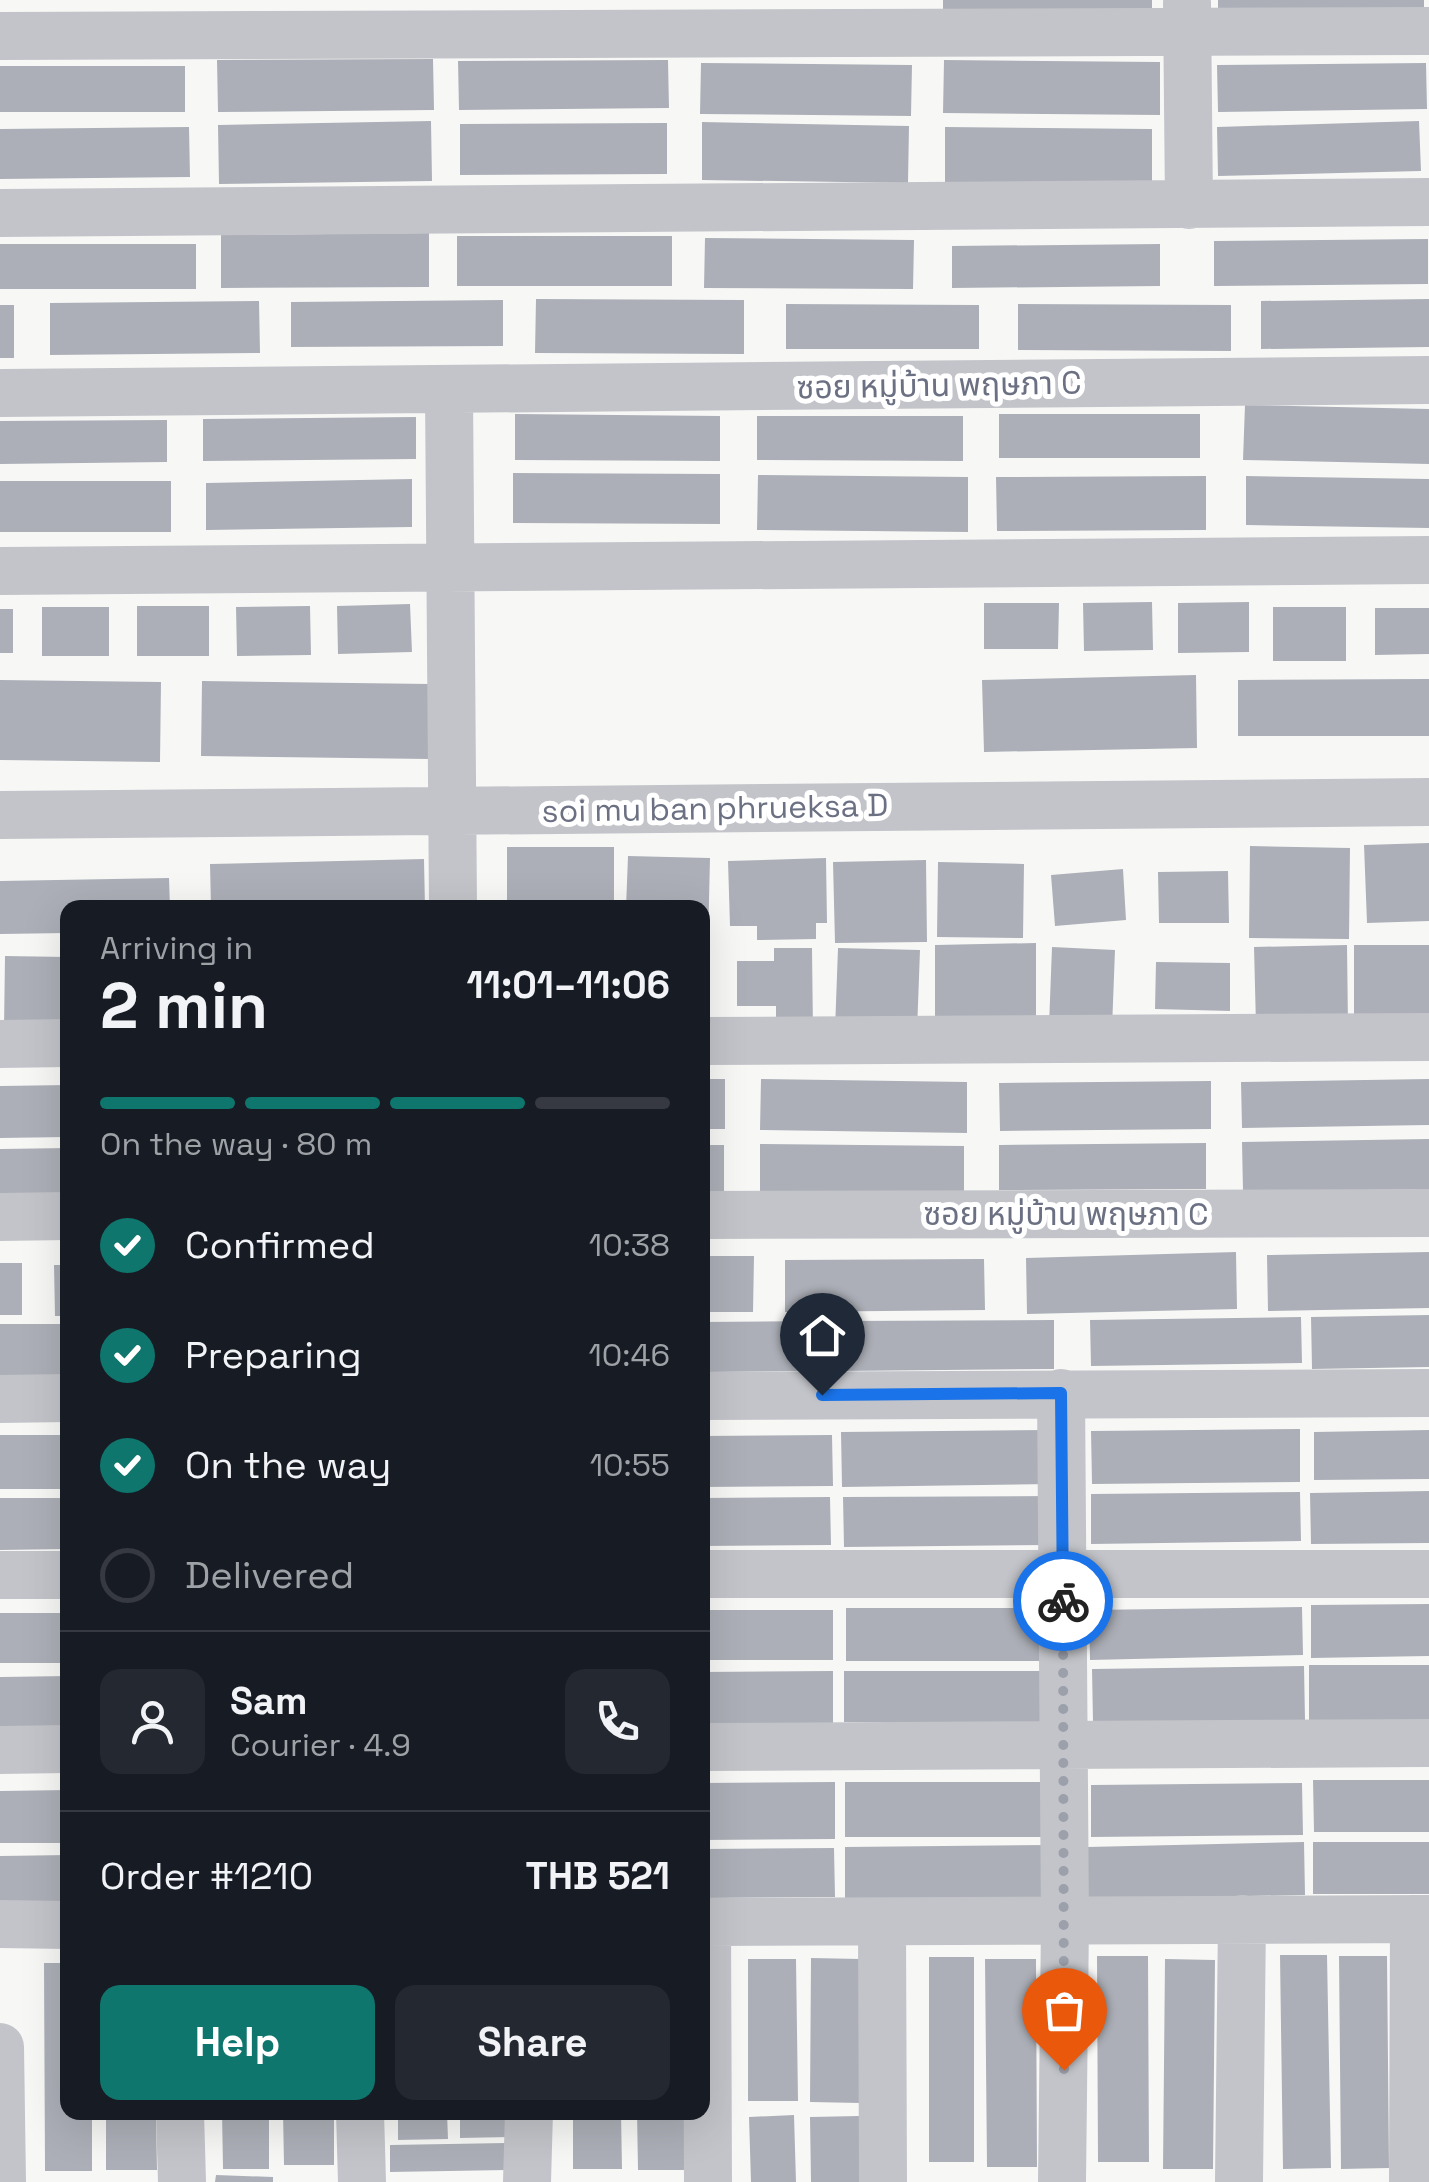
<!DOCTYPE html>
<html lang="en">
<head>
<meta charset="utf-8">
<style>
	:root { --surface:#171b24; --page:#242831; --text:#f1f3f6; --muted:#9ea1a6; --line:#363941; --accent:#0f766e }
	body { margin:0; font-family:"Space Grotesk","Noto Sans Thai",sans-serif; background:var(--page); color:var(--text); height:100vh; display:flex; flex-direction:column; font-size:38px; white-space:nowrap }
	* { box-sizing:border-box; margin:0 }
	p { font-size:32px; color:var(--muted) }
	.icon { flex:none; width:55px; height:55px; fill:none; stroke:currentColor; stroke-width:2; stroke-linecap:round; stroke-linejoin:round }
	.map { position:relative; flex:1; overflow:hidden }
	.drawer { position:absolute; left:60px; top:900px; width:650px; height:1220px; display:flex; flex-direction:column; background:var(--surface); border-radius:20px; box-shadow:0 10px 40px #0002 }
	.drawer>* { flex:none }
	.pin { position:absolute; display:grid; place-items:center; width:85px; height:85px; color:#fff; margin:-102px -42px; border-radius:50% 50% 50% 0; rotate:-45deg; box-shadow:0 0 10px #0007 }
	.pin .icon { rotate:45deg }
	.courier { position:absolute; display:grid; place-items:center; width:100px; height:100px; margin:-50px; border:8px solid #1a73e8; border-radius:50%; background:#fff; color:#222; box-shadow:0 2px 12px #0007 }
	.overview em { font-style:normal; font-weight:800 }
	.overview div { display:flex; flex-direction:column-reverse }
	.overview { display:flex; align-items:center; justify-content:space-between; height:170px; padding:0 40px }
	h1 { font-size:65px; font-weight:800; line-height:75px }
	.bar { display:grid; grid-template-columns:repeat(4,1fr); gap:15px 10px; align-content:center; height:120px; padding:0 40px }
	.bar i { height:12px; border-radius:8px; background:var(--line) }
	.bar .selected { background:var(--accent) }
	.bar p { grid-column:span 4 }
	.line { display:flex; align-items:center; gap:25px; padding:0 40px; border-top:2px solid var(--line) }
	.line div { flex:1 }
	.round { display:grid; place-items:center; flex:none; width:105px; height:105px; border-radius:20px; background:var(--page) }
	ol { padding:0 40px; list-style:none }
	li { display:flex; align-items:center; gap:30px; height:110px }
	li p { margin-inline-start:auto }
	li .icon { padding:10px; border-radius:50%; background:var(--accent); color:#fff; stroke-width:4 }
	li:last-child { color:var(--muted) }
	li i { width:55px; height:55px; border:5px solid var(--line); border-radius:50% }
	.button { display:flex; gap:20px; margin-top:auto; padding:20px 40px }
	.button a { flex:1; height:115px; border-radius:20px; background:var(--accent); color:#fff; font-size:40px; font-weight:800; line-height:115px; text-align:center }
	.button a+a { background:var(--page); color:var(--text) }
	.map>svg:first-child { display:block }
	.building { fill:#acafb7 }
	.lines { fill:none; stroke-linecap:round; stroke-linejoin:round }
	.minor { stroke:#c2c4c9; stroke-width:48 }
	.done { stroke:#9ca0ab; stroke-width:10; stroke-dasharray:0 18 }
	.route { stroke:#1a73e8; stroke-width:12 }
	.labels { text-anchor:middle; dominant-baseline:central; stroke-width:10; stroke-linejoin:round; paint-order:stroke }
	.street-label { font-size:32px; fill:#6b7083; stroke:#fff }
</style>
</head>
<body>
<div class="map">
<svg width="1429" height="2182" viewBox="0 0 1429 2182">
	<rect width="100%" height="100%" fill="#f7f8f6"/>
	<path class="building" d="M943,0H1152V13H943Z
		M1218,0H1424V11L1218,13Z
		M433,59L434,110L218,112L217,60Z
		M668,60L669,108L459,110L458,61Z
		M944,60L1160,62V115L943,113Z
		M701,63L912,65L911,116L700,114Z
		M1426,63L1427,109L1218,112L1217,65Z
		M0,66H185V112H0Z
		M431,121L432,181L219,184L218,125Z
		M1419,121L1421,171L1218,176L1217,127Z
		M702,122L909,126L908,183L702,180Z
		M667,123V174L460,175V124Z
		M189,127L190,177L0,179V129Z
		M945,127L1152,129V190L945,188Z
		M429,233V287L221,288V235Z
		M457,236H672V286H457Z
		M705,238L914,240L913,289L704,288Z
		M1428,239V284L1214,286V241Z
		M0,244H196V289H0Z
		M1160,244V286L952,288V246Z
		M536,299L744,300V354L535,353Z
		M1429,299V347L1261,349V301Z
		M503,300V346L291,347V302Z
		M259,301L260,353L50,355V303Z
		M786,304L979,305V349H786Z
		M1018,304L1231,305V351L1018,350Z
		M0,305H14V358H0Z
		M1245,405L1429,409V464L1243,460Z
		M515,414L720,416V461L515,460Z
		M999,414H1200V458H999Z
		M757,416H963V461L757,460Z
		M416,417V459L203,461V419Z
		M167,420V462L0,464V421Z
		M513,473L720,474V524L513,523Z
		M758,475L968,477V532L757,530Z
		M1206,476V530L997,531L996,477Z
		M1246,476L1429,479V528L1246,525Z
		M412,479V527L206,530V483Z
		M0,481H171V532H0Z
		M1152,602L1153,650L1084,651L1083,603Z
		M1249,602V652L1178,653V603Z
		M984,603H1059L1058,649H984Z
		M410,604L412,652L338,654L337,606Z
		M137,606H209V656H137Z
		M310,606L311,655L237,656L236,607Z
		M42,607H109V656H42Z
		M1273,607H1346V661H1273Z
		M1375,608H1429V654L1375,655Z
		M0,609H13V653H0Z
		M1196,675L1197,748L984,752L982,680Z
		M1429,679V736H1238V680Z
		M0,680L161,682L160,762L0,760Z
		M202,681L431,684L429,759L201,756Z
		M1429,843V921L1367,923L1364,845Z
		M1250,846L1350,848L1349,939L1249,938Z
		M507,847H614V908H507Z
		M628,856L710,858L708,944H702V908H626Z
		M826,858L827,923H816V939L757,940V926H730L728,861Z
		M424,859L425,908H211L210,864Z
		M926,860L927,942L835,943L833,862Z
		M938,862L1024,864L1023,938L937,937Z
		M1123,869L1126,920L1055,926L1051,875Z
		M1228,871L1229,923H1159L1158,872Z
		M169,878L170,908H68V933L0,934V881Z
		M1036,943V1029L935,1031V945Z
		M1347,945L1348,1025L1256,1026L1254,947Z
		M1354,945H1429V1029H1354Z
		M1052,947L1115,950L1112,1029L1049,1026Z
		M774,948H812L813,1032H776V1006H737V961H774Z
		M838,948L920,950L917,1032L835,1030Z
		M5,956L68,957V1030L4,1029Z
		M1156,962L1230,963V1011L1155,1009Z
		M702,1079H725V1129H702Z
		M761,1079L967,1082V1133L760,1130Z
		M1429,1079V1125L1242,1128L1241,1082Z
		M1211,1081V1129L1000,1131L999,1083Z
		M68,1085V1137L0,1138V1086Z
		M1429,1139V1189L1243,1192L1242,1142Z
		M1206,1143V1189L999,1190V1145Z
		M760,1144L964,1146V1197L760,1195Z
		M702,1145H724V1193H702Z
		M68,1148V1195L0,1196V1149Z
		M1236,1252L1237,1309L1027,1314L1026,1258Z
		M1429,1252V1308L1268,1311L1267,1255Z
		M702,1256H754L753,1312H702Z
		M984,1259L985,1310L785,1312V1260Z
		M0,1263H22V1315H0Z
		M54,1265H68V1316H55Z
		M1429,1315V1367L1312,1369L1311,1317Z
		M1301,1317L1302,1363L1091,1366L1090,1320Z
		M1054,1320V1369L841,1371V1321Z
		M832,1321V1371L702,1372V1322Z
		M0,1324H68V1378H0Z
		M1300,1429V1482L1092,1484L1091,1431Z
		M1051,1430L1052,1484L842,1487L841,1432Z
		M1429,1430V1479L1314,1480V1432Z
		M0,1435H68V1489H0Z
		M832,1435L833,1486L702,1487V1436Z
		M1429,1491V1543L1311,1544L1310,1493Z
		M1300,1492L1301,1541L1091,1544V1494Z
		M1052,1496V1545L844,1547L843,1497Z
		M830,1497L831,1545L702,1546V1498Z
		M0,1498H68V1549L0,1550Z
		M1429,1604V1656L1311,1658V1605Z
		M1302,1607L1303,1655L1090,1660L1089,1610Z
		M846,1608H1052V1661H846Z
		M702,1610H833V1660H702Z
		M0,1613H68V1663H0Z
		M1309,1665H1429V1720L1309,1721Z
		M1304,1666L1305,1720L1093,1723L1092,1669Z
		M833,1671V1723L702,1724V1672Z
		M844,1671H1047V1722H844Z
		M68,1676V1728L0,1729V1677Z
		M1313,1780H1429V1832H1314Z
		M835,1782V1839L702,1840V1783Z
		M845,1782H1055V1837H845Z
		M1302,1783L1303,1835L1091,1837V1785Z
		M68,1790V1843H0V1791Z
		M1304,1842L1305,1895L1088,1899L1087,1847Z
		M1313,1842H1429V1894H1313Z
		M1049,1845L1050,1898L845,1899V1847Z
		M834,1848L835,1897L702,1898V1849Z
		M68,1855V1905L0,1906V1856Z
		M1280,1955H1327L1331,2168L1283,2169Z
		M1097,1956H1148L1149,2162H1098Z
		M1339,1956H1387L1389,2168L1341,2169Z
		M929,1957H974V2162H929Z
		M811,1958L861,1959L860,2103L810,2102Z
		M748,1959H796L798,2101H748Z
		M985,1959H1036L1037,2167H987Z
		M1165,1959L1215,1960L1213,2169H1163Z
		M44,1963H68V2112H92V2171H45Z
		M106,2112H156L157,2170H106Z
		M222,2112H269V2169H223Z
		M283,2112H334V2165H284Z
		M398,2112H447L448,2139L398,2140Z
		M460,2112H510V2137L460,2138Z
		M573,2112H621L622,2169H573Z
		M637,2112H686L687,2170H638Z
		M794,2115L796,2182H751L749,2117Z
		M859,2116L860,2182H811L810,2117Z
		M506,2143L507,2170L390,2172V2145Z
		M216,2175L273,2177V2182H215Z"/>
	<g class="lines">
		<path class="minor" d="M1187,3L1189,205
			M0,36L1429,31
			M0,213L1429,202
			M449,391L453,908
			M0,393L1429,380
			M0,571L1429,560
			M0,815L1429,802
			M702,1041L1429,1037
			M0,1044L68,1043
			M702,1215L1429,1213
			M0,1217L68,1216
			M1061,1393L1065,1922L1062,2182
			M702,1396L1429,1393
			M0,1399L68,1398
			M702,1574H1429
			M0,1575H68
			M702,1747L1429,1743
			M0,1750L68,1749
			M702,1922L1429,1919
			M707,1922L708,2182
			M882,1922L883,2182
			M0,1924L68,1925
			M0,2047L2,2182
			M180,2112L182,2182
			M360,2112L362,2182
			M527,2182L529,2112
			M1239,2182L1242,1919
			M1413,2182L1414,1919"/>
	</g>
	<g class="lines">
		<path class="done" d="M1063,1601L1064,2070"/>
		<path class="route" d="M822,1395L1061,1393L1063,1601"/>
	</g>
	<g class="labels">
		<g class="street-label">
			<text transform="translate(939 385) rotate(-1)">ซอย หมู่บ้าน พฤษภา C</text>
			<text transform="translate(715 808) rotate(-1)">soi mu ban phrueksa D</text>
			<text x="1066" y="1214">ซอย หมู่บ้าน พฤษภา C</text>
		</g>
	</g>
</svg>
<div class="pin" style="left:1064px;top:2070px;background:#ea580c"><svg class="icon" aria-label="bag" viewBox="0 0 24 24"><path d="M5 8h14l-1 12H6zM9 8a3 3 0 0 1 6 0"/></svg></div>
<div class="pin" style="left:822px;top:1395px;background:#1f2937"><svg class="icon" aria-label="home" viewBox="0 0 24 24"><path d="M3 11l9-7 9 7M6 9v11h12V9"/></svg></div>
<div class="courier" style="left:1063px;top:1601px"><svg class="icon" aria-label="bike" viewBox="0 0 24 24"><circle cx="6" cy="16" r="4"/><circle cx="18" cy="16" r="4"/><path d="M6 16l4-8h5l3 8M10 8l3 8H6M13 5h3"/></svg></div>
<section class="drawer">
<div class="overview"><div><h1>2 min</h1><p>Arriving in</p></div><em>11:01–11:06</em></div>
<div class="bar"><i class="selected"></i><i class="selected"></i><i class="selected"></i><i></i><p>On the way · 80 m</p></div>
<ol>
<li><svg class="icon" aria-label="check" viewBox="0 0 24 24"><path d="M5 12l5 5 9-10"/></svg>Confirmed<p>10:38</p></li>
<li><svg class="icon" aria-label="check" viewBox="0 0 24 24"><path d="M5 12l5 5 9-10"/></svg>Preparing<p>10:46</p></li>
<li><svg class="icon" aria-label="check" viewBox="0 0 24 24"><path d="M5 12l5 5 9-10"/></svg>On the way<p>10:55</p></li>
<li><i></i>Delivered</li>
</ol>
<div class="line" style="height:180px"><a class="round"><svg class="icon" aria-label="person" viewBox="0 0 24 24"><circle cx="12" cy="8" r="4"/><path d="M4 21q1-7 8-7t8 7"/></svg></a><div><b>Sam</b><p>Courier · 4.9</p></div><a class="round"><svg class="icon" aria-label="phone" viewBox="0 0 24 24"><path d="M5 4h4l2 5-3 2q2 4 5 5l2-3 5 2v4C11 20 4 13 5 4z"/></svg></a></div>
<div class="line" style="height:130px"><div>Order #1210</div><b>THB 521</b></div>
<div class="button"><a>Help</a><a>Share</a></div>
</section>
</div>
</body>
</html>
